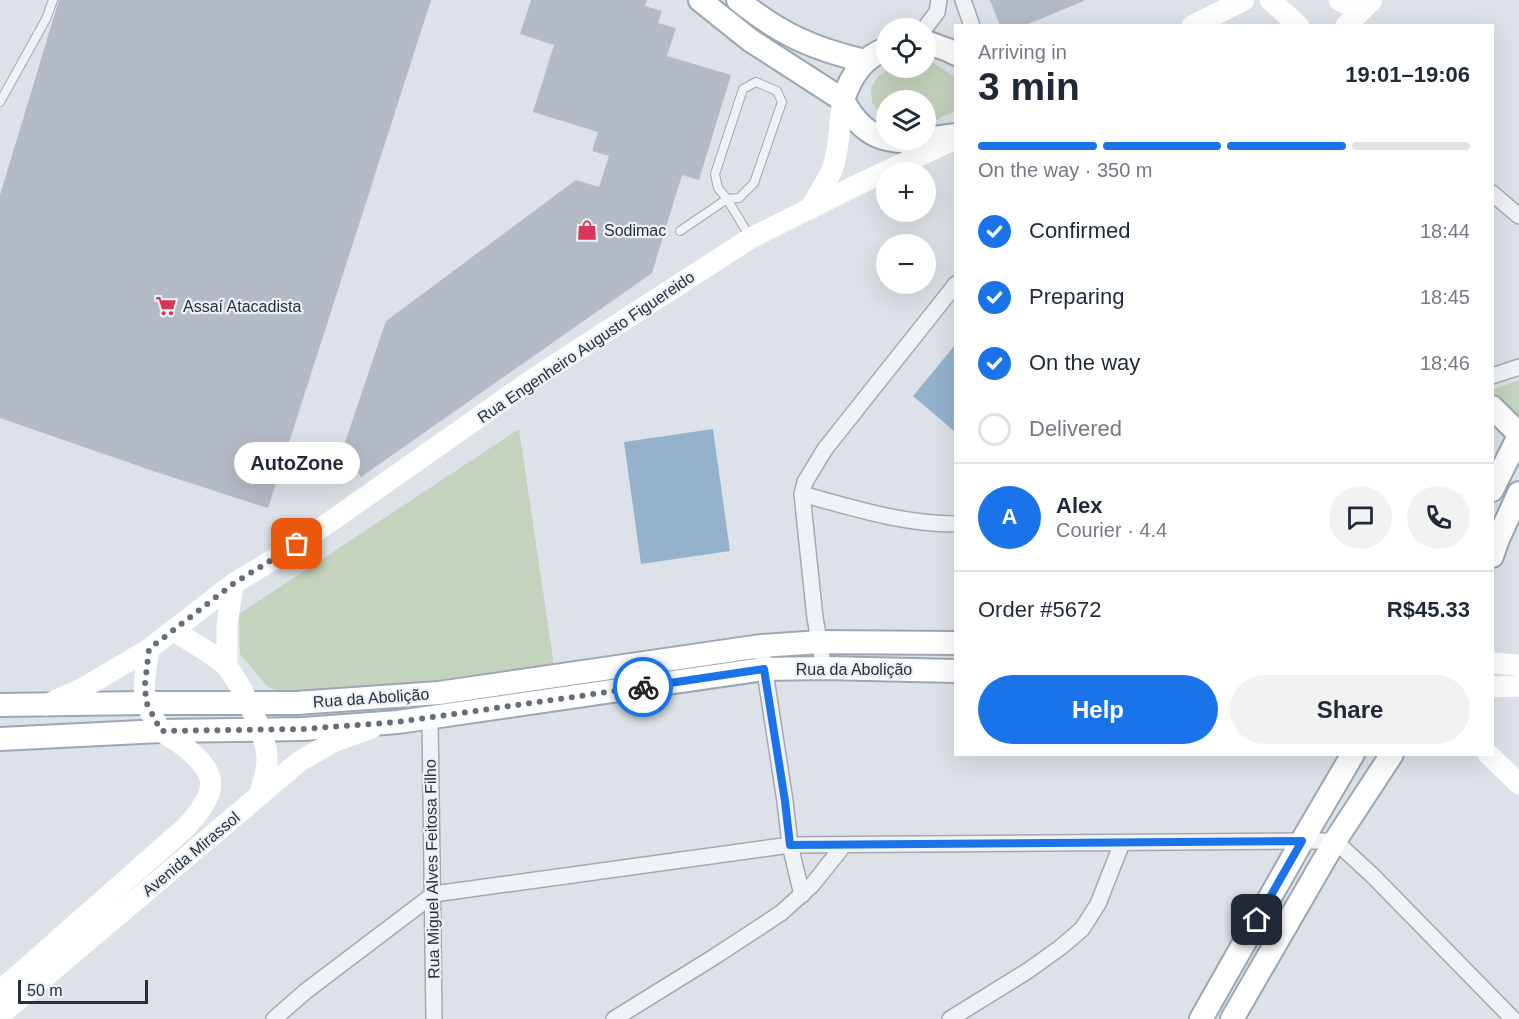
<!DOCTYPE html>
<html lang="en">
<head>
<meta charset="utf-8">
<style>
	:root { --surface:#fff; --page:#f2f2f3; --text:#1f2937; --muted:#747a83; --line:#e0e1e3; --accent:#1a73e8 }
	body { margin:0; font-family:Arial,sans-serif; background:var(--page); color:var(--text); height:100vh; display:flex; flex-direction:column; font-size:22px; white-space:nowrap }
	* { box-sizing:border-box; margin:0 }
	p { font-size:20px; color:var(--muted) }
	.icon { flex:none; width:33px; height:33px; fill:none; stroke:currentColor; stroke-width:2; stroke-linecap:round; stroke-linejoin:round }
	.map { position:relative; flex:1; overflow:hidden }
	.sheet { position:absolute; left:954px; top:24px; width:540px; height:732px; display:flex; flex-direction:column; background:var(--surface); border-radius:0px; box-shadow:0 6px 24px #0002 }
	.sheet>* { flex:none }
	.fabs { position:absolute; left:876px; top:18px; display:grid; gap:12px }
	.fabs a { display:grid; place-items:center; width:60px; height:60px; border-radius:50%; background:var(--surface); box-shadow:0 6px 24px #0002; font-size:30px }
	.scale { position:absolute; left:18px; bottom:15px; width:130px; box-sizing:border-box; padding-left:6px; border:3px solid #253140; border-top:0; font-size:16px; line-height:21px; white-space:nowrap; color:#253140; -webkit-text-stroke:4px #edf1f6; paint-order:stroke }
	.pin { position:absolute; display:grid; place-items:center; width:51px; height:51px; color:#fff; margin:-26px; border-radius:12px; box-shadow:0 3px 9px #0006 }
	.courier { position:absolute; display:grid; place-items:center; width:60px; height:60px; margin:-30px; border:4px solid #1a73e8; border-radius:50%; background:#fff; color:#222; box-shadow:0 2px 8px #0007 }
	.bubble { position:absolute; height:42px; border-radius:21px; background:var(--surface); box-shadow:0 6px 24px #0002; font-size:20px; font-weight:600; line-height:42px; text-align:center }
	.overview em { font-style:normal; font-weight:600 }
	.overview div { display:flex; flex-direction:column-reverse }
	.overview { display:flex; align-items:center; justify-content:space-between; height:102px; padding:0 24px }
	h1 { font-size:39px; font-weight:600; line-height:45px }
	.bar { display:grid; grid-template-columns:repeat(4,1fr); gap:9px 6px; align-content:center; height:72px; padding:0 24px }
	.bar i { height:8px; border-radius:4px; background:var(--line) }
	.bar .active { background:var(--accent) }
	.bar p { grid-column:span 4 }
	.line { display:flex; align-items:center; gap:15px; padding:0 24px; border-top:2px solid var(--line) }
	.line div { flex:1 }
	.round { display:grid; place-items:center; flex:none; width:63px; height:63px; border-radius:32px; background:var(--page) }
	ol { padding:0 24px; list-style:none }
	li { display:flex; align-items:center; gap:18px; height:66px }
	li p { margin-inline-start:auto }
	li .icon { padding:6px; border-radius:50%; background:var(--accent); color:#fff; stroke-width:4 }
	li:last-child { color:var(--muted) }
	li i { width:33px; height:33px; border:3px solid var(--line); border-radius:50% }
	.primary-button { display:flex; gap:12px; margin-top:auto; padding:12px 24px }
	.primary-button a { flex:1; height:69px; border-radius:36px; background:var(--accent); color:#fff; font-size:24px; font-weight:600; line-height:69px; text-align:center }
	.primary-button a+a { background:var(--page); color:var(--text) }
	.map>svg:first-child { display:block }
	.green { fill:#c4d3bd }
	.water { fill:#95b2cc }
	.building { fill:#b4bbc6 }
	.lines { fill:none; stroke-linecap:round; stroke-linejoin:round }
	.lane-casing { stroke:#a2a9b2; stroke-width:10 }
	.street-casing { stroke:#a2a9b2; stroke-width:18 }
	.primary-casing { stroke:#9ba7b5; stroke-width:26 }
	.lane { stroke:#f0f3f6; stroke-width:8 }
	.street { stroke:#f0f3f6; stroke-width:15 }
	.secondary { stroke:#fff; stroke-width:21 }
	.primary { stroke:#fff; stroke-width:22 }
	.done { stroke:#656f7b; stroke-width:6; stroke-dasharray:0 10.8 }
	.route { stroke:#1a73e8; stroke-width:8 }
	.labels { text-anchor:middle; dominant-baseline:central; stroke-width:4.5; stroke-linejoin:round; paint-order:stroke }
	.poi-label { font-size:16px; fill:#253140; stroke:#edf1f6; text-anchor:start }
	.street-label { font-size:16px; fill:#253140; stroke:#edf1f6 }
</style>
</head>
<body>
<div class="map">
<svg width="1519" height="1019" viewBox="0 0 1519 1019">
	<rect width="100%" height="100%" fill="#dde2e8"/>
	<path class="green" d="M926,61L932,62L955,77V112L948,114L926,125V100H886L885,122L872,102L871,88L878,76L893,68H926Z
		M1519,380V417L1514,424L1493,403L1492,390Z
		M519,429L555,672L296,699L267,686L240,654L239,614Z"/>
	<path class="water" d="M955,345V432L913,396Z
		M713,429L730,551L641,564L624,442Z"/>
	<path class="building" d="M59,0H431L268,508L153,471L0,418V195Z
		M531,0H647L645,6L662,11L658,23L676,28L667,56L731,75L699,180L682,175L652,273L361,477L342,451L386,321L576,180L599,187L609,156L592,151L598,132L533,112L554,45L520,34Z
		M990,0H1084V1L1023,26H1000Z"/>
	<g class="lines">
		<g class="lane-casing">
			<path id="lane" d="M0,102L46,19L53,0
				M680,231L727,199L718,188L715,174L743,89L756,82L777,91L782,102L754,183L739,198L727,199L750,237"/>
		</g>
		<g class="street-casing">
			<path id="street" d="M963,0L972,26
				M925,28L937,12L939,0
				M1492,193L1519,216
				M1492,376L1519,367
				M802,494C853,508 902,524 956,524
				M761,646L785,801L790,845L802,895
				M824,668L815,618L802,494L805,482L825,449L956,284
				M430,718L434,1019
				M274,1019L306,991L434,894L790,845L1302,841H1335L1372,875L1513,1019
				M614,1019L714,957L781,913L812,885L844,845
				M950,1019L1029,970L1061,947L1082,929L1098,904L1122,843"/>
		</g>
		<g class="primary-casing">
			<path id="primary" d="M700,0L750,40L843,100C861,135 885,145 923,140
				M738,0C780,34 813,49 865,61
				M926,42L948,50L956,54
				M843,100C850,78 863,57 886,49
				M926,139L956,135
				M1492,407L1519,434
				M1492,490L1519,436
				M1492,556L1498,539L1519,493
				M0,705L146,703H296L439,693L761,646L820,642L956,643
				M0,739L161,731L303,729L398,722L764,669L824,668L956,671
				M1201,1019L1302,841L1353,754
				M1232,1019L1335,841L1392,754"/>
		</g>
		<use href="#lane" class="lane"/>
		<use href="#street" class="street"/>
		<path class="secondary" d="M1270,0L1299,26
			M1339,0L1353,7H1365
			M1192,26L1244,0
			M1346,26L1372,0
			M810,209C817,195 828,181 833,167C840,146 839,122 843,100
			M174,631C188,640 218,656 228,668C241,685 266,735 267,756C268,770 263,783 259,796
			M1492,663L1519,665
			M227,667V626L233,584
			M1492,687L1519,686
			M46,705L85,687L149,649L233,584L297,545L539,375L751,238L855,186L955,139
			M1488,754L1519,784
			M0,991L185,828C219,791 222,774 178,742C174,739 167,736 163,732C157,726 150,712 147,704C141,688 147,665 149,649
			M0,1015L300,761L335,741L372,728"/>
		<use href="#primary" class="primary"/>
	</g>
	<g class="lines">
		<path class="done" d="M297,544L233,584L149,649L145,684L146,702L161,731L303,729L398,722L643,687"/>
		<path class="route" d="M643,687L764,669L785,801L790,845L1302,841L1257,920"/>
	</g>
	<defs>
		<g id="shop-bare" transform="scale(1.62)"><path d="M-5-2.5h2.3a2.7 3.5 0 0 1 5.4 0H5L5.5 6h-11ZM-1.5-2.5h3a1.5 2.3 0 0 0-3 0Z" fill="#d93658" stroke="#edf1f6" stroke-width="2.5" paint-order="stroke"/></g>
		<g id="supermarket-bare" transform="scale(1.62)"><path d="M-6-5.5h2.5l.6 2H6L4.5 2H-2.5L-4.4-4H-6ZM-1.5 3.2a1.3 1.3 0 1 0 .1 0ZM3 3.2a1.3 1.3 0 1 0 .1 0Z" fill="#d93658" stroke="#edf1f6" stroke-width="2.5" paint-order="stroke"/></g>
	</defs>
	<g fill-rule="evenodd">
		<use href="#shop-bare" x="587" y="230"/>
		<use href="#supermarket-bare" x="166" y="306"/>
	</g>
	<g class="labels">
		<g class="poi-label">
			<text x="604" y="230">Sodimac</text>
			<text x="183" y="306">Assaí Atacadista</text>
		</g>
		<g class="street-label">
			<text transform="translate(586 347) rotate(-34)">Rua Engenheiro Augusto Figuereido</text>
			<text x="854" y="669">Rua da Abolição</text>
			<text transform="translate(371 698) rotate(-4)">Rua da Abolição</text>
			<text transform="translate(191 854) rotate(-40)">Avenida Mirassol</text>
			<text transform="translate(432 869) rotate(-91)">Rua Miguel Alves Feitosa Filho</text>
		</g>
	</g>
</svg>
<div class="fabs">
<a><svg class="icon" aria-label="locate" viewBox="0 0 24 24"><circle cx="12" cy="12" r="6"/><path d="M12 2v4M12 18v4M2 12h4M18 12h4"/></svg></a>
<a><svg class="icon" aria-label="layers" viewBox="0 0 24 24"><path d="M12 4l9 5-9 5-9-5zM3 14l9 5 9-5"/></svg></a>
<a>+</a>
<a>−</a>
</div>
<div class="scale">50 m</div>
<div class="pin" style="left:297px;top:544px;background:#ea580c"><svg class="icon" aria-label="bag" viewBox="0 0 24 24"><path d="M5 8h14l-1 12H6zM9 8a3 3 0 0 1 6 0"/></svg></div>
<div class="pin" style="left:1257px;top:920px;background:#1f2937"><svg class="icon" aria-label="home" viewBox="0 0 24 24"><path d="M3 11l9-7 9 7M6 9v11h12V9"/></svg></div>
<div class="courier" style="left:643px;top:687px"><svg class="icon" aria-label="bike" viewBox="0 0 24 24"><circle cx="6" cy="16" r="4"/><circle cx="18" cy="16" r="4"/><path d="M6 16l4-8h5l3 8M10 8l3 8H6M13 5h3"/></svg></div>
<div class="bubble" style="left:234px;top:442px;width:126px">AutoZone</div>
<section class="sheet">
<div class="overview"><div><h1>3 min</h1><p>Arriving in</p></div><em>19:01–19:06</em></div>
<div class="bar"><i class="active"></i><i class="active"></i><i class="active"></i><i></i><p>On the way · 350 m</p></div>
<ol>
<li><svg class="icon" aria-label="check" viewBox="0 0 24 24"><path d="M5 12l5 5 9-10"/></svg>Confirmed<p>18:44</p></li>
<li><svg class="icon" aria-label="check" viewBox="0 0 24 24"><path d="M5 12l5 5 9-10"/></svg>Preparing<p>18:45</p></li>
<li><svg class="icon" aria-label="check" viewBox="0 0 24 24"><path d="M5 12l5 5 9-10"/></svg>On the way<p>18:46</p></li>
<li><i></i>Delivered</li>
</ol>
<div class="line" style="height:108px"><b class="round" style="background:var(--accent);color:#fff">A</b><div><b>Alex</b><p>Courier · 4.4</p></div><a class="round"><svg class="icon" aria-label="chat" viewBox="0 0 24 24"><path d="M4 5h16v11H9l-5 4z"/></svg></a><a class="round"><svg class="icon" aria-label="phone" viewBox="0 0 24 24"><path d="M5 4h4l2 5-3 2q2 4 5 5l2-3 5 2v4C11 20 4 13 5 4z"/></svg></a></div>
<div class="line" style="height:78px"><div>Order #5672</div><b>R$45.33</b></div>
<div class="primary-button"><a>Help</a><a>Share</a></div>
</section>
</div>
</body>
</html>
